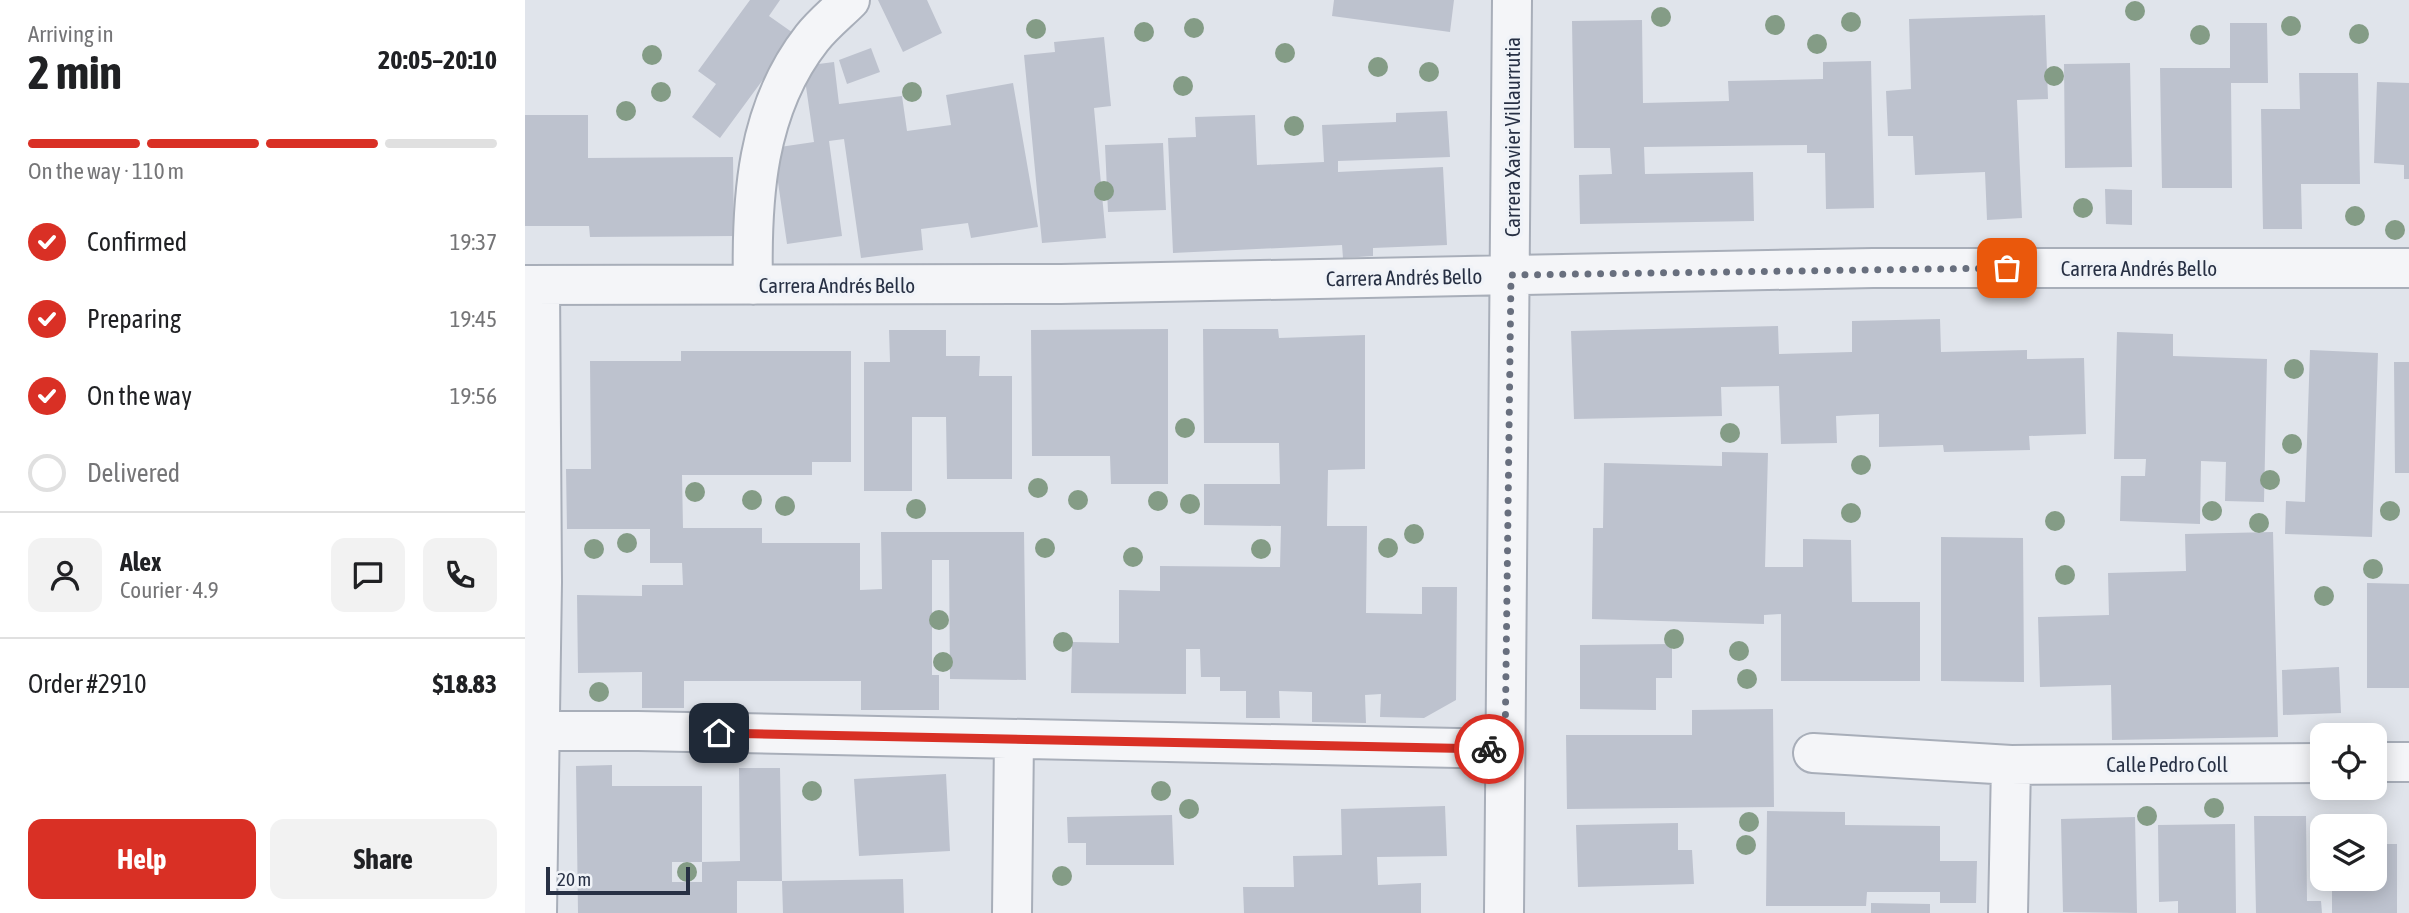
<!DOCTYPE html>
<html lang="en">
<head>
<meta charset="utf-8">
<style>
	:root { --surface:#fff; --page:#f2f2f2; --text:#202124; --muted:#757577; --line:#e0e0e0; --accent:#d93025 }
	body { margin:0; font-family:"Asap Condensed",sans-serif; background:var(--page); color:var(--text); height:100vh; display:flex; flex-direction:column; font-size:26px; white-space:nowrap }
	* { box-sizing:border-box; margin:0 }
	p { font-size:23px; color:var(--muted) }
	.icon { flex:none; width:38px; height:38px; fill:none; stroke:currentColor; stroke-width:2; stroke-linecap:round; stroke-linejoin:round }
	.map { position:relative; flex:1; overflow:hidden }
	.sheet { display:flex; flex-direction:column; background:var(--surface); width:525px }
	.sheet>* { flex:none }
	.fabs { position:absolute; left:1785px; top:723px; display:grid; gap:14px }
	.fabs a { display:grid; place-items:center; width:77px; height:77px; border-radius:14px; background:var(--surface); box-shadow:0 4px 18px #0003; font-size:35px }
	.scale { position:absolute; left:21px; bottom:18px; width:144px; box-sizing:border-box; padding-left:7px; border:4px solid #273044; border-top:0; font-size:19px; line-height:24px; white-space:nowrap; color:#273044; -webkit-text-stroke:5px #f0f3f8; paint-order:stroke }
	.pin { position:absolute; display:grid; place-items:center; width:60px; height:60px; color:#fff; margin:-30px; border-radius:14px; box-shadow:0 4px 10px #0006 }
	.courier { position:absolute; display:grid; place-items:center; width:70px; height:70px; margin:-35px; border:5px solid #d93025; border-radius:50%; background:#fff; color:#222; box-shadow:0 2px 9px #0007 }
	.head em { font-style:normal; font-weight:700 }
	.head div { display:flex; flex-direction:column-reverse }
	.head { display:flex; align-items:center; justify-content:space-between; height:119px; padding:0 28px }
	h1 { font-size:46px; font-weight:700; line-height:52px }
	.bar { display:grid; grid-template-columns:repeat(4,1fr); gap:10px 7px; align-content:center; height:84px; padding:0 28px }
	.bar i { height:9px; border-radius:5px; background:var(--line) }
	.bar .current { background:var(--accent) }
	.bar p { grid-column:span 4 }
	.line { display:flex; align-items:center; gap:18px; padding:0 28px; border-top:2px solid var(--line) }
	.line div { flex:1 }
	.round { display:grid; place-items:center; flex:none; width:74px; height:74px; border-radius:14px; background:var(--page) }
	ol { padding:0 28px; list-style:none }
	li { display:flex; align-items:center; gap:21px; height:77px }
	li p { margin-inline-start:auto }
	li .icon { padding:7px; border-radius:50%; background:var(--accent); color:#fff; stroke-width:4 }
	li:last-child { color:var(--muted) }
	li i { width:38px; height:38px; border:4px solid var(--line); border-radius:50% }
	.primary-button { display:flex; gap:14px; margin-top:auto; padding:14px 28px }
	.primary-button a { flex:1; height:80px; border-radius:14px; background:var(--accent); color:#fff; font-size:28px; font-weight:700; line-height:80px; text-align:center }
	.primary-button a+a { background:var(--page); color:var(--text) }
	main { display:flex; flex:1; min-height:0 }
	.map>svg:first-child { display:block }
	.building { fill:#bdc2ce; fill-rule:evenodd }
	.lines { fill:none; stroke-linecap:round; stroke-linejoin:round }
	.minor-casing { stroke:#a8aeb9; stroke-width:42 }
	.minor { stroke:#f4f5f8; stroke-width:38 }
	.tree { fill:#849c86 }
	.done { stroke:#686f7e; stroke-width:7; stroke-dasharray:0 12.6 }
	.route { stroke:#d93025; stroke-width:9 }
	.labels { text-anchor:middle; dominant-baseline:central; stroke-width:7; stroke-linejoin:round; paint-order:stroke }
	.street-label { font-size:21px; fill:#273044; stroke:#f0f3f8 }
</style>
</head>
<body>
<main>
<section class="sheet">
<div class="head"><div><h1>2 min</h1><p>Arriving in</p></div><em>20:05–20:10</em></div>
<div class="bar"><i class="current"></i><i class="current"></i><i class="current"></i><i></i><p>On the way · 110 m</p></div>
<ol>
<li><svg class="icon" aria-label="check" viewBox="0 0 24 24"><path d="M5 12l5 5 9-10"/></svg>Confirmed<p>19:37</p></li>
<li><svg class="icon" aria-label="check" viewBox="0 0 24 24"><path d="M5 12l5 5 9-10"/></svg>Preparing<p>19:45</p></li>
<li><svg class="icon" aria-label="check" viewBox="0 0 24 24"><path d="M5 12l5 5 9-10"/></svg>On the way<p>19:56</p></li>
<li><i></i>Delivered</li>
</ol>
<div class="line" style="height:126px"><a class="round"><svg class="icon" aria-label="person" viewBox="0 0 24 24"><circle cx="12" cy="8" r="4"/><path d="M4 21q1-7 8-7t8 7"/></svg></a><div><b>Alex</b><p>Courier · 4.9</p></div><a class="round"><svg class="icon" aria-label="chat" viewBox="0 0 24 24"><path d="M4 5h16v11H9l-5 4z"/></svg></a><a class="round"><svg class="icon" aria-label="phone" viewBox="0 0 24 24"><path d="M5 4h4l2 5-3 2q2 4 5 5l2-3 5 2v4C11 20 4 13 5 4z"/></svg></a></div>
<div class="line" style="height:91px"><div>Order #2910</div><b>$18.83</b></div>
<div class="primary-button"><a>Help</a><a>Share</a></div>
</section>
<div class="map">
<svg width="1884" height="913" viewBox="0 0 1884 913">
	<rect width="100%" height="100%" fill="#e0e4eb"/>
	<path class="building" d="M225,0H255L244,16L271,35L195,138L167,117L191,84L173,71Z
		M353,0H402L417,33L378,52Z
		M809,0H929L925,32L807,16Z
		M1520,15L1523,99L1492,100L1497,218L1462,220L1460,172L1390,175L1388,136H1363L1361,91L1386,89L1384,19Z
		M1117,20L1118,103L1204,101L1203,81L1298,79V62L1346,61L1349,208L1301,209L1300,153H1282V145L1119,147L1120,174L1228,172L1229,221L1055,224L1054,175L1087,174L1085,148H1049L1047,21Z
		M1705,23H1742L1743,83H1706L1707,188H1637L1635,68H1705Z
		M579,37L586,106L569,108L581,238L517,243L499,55L530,52L529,42Z
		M346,48L355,72L322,84L314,60Z
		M309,62L314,104L377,96L382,131L426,125L421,95L488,83L513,227L446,238L443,223L396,229L398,250L336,258L319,139L304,141L317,236L262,244L248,148L289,142L278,66Z
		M1605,63L1607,167L1540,168L1539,64Z
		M1774,73H1833L1835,184H1776L1777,229H1738L1736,109H1775Z
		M1852,82L1884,83V179H1879V165L1849,163Z
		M922,111L925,157L813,161V172L918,167L922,245L848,248V256L818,258L817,245L648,253L643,138L671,137L670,117L730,115L732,165L799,162L797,125L871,122V113Z
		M0,115H63V158L208,157L209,236L65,237L64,226H0Z
		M638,143L641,210L583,212L580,145Z
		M1580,189L1607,190V225L1581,224Z
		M1415,319L1416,352L1502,350V359L1559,358L1561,434L1504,436L1505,450L1419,452L1418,445L1354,447V414L1329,415L1311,416L1312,443L1256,444L1254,386L1196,387L1197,416L1049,419L1046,331L1253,326L1254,354L1327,352V321Z
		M643,329V484H586L585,456H507L506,330Z
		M678,329H753L754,338L840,335V469L803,470L802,526H842L841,613L897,614V587H932L931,700L899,718L855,717L856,694L840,695L841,723L787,722V692L754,691L755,718H721V691H695V677H676L675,649H661V694L546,693L547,642L594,643V590L635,591V566L755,567L756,526L679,525V484H755L754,443H679Z
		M364,330H421V356H455L454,376H487V479H422L421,417H387V491H339V362H365Z
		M1592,332L1648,334V356L1742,359L1739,502L1700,501L1701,462L1676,461L1675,524L1595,521L1596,476H1620L1621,459H1589Z
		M1785,350L1853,353L1847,537L1760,534L1761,501L1780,502Z
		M156,351H326V462H287V475H157L158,528H237V543H335V590L357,589L356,532H499L501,680L425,679L424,560H407V675H414V710H336V681H159V708H117V672L53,673L52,595L117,596V585H158L157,563H125V529H42L41,469H66L65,361H156Z
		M1869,362H1884V473H1870Z
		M1197,452L1243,453L1240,567H1278V539L1326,540L1327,602H1395V681H1256V614L1239,615V624L1067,619L1068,528H1078L1079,463L1197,466Z
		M1748,532L1753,737L1587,740L1586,685L1515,687L1513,617L1584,615L1583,573L1661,571L1660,534Z
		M1416,537L1498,538L1499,682L1416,681Z
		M1842,583L1884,584V688H1842Z
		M1147,644V678H1131V710L1055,709V645Z
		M1814,667L1816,713L1758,715L1757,670Z
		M1248,709L1249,807L1042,809L1041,735H1167V710Z
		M87,765V786H177V862L215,861L214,768H255L257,881H212V913H53L51,766ZM147,862H177V882H147Z
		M421,774L425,851L334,856L329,779Z
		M920,806L922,856L852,857L853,885L896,883V913H719L718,887H769L768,856L817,855L816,809Z
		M1242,811L1320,812V825L1415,826V861H1452L1451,903H1415V892H1342L1341,906H1241Z
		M647,815L649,865H561V843H543L542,817Z
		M1729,816H1781L1782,901H1796L1797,913H1731Z
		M1610,817L1612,913L1538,912L1536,819Z
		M1153,823V850H1167L1169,884L1053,887L1051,825Z
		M1710,824L1711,913H1653V901L1634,902L1633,825Z
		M1850,844H1872V913H1807V878H1850Z
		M378,879L379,913H258L257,881Z
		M1346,903L1405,904V913H1346Z"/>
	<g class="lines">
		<g class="minor-casing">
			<path id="minor" d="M0,285L536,284L1348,268H1884
				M228,285C226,200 231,109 287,38C298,24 313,12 325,0
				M0,731H113L980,749
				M1288,753L1486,765L1797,763
				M1850,762H1884
				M12,913L17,582L15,285
				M487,913L489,739
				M979,913L987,0
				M1483,913L1486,765"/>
		</g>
		<use href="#minor" class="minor"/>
	</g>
	<g class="tree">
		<circle cx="1610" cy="11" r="10"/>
		<circle cx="1136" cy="17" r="10"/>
		<circle cx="1326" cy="22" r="10"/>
		<circle cx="1250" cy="25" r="10"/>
		<circle cx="1766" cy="26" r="10"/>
		<circle cx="669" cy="28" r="10"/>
		<circle cx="511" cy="29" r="10"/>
		<circle cx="619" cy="32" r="10"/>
		<circle cx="1834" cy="34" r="10"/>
		<circle cx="1675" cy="35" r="10"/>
		<circle cx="1292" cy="44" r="10"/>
		<circle cx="760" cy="53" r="10"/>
		<circle cx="127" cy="55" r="10"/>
		<circle cx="853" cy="67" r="10"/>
		<circle cx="904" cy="72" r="10"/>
		<circle cx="1529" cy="76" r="10"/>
		<circle cx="658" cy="86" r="10"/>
		<circle cx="136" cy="92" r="10"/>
		<circle cx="387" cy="92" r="10"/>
		<circle cx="101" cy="111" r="10"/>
		<circle cx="769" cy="126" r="10"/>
		<circle cx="579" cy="191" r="10"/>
		<circle cx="1558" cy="208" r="10"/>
		<circle cx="1830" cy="216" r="10"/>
		<circle cx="1870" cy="230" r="10"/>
		<circle cx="1769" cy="369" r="10"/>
		<circle cx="660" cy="428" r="10"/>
		<circle cx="1205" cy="433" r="10"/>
		<circle cx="1767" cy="444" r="10"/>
		<circle cx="1336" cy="465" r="10"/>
		<circle cx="1745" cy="480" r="10"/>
		<circle cx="513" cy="488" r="10"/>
		<circle cx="170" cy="492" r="10"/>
		<circle cx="227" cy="500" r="10"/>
		<circle cx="553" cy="500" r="10"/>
		<circle cx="633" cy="501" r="10"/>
		<circle cx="665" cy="504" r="10"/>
		<circle cx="260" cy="506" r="10"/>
		<circle cx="391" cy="509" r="10"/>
		<circle cx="1687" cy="511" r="10"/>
		<circle cx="1865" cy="511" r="10"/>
		<circle cx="1326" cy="513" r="10"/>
		<circle cx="1530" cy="521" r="10"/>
		<circle cx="1734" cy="523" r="10"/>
		<circle cx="889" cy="534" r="10"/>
		<circle cx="102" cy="543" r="10"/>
		<circle cx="520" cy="548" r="10"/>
		<circle cx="863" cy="548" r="10"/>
		<circle cx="69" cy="549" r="10"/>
		<circle cx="736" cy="549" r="10"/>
		<circle cx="608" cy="557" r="10"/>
		<circle cx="1848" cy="569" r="10"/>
		<circle cx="1540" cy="575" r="10"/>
		<circle cx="1799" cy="596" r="10"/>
		<circle cx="414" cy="620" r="10"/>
		<circle cx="1149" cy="639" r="10"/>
		<circle cx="538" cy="642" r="10"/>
		<circle cx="1214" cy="651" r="10"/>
		<circle cx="418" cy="662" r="10"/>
		<circle cx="1222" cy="679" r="10"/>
		<circle cx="74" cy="692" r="10"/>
		<circle cx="287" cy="791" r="10"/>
		<circle cx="636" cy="791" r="10"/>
		<circle cx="1689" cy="808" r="10"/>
		<circle cx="664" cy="809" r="10"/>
		<circle cx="1622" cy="816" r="10"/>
		<circle cx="1224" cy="822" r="10"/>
		<circle cx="1221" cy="845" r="10"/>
		<circle cx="162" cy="872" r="10"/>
		<circle cx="537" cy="876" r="10"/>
	</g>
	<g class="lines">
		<path class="done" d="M964,749H980L986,275L1482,268"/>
		<path class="route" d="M194,733L964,749"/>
	</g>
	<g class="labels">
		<g class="street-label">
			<text transform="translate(987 137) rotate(-90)">Carrera Xavier Villaurrutia</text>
			<text x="1614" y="268">Carrera Andrés Bello</text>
			<text transform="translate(879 277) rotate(-1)">Carrera Andrés Bello</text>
			<text x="312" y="285">Carrera Andrés Bello</text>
			<text x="1642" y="764">Calle Pedro Coll</text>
		</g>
	</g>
</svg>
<div class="fabs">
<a><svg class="icon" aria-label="locate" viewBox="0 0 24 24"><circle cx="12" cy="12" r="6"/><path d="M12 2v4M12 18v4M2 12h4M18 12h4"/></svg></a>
<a><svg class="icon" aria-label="layers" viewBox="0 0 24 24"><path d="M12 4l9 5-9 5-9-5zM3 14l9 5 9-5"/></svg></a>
</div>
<div class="scale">20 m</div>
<div class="pin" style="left:1482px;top:268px;background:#ea580c"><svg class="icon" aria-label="bag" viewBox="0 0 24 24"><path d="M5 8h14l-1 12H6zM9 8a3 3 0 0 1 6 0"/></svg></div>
<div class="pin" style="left:194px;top:733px;background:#1f2937"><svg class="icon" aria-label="home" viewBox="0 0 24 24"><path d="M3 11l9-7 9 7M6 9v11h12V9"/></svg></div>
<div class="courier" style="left:964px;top:749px"><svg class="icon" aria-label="bike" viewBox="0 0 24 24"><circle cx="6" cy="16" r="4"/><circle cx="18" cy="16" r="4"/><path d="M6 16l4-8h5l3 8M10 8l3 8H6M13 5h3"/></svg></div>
</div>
</main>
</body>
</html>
